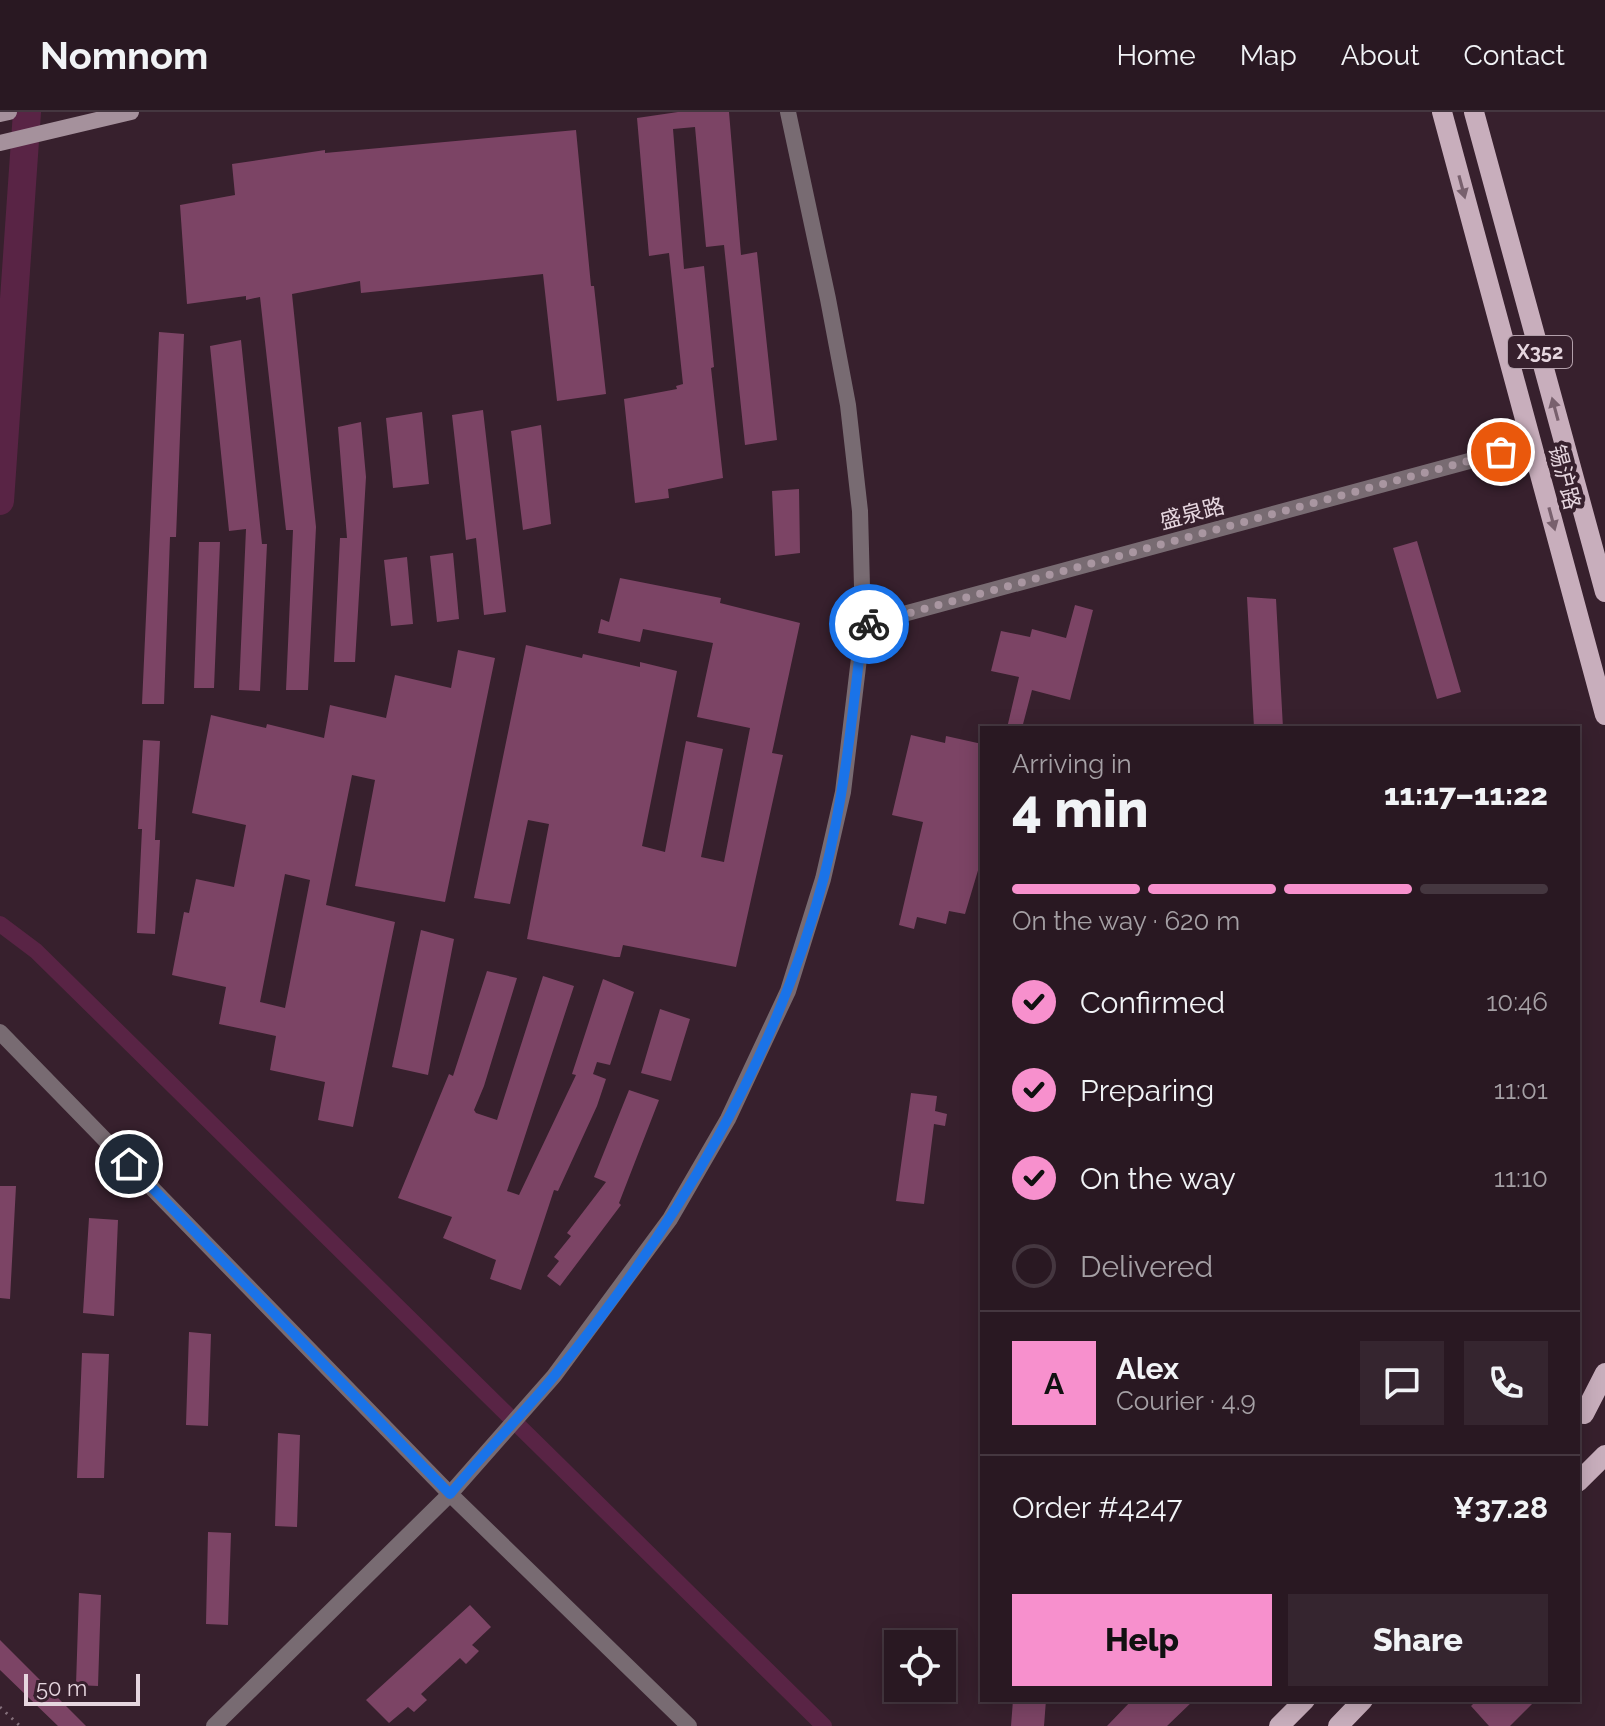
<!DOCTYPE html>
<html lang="en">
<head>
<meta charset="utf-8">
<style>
	:root { --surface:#291822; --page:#35252f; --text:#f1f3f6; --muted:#a5a0a5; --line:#453740; --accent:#f790cd }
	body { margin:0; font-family:Raleway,"Noto Sans SC",sans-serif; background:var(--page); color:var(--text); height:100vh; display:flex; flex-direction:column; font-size:30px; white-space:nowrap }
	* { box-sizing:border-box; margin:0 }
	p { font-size:26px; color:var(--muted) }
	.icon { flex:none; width:44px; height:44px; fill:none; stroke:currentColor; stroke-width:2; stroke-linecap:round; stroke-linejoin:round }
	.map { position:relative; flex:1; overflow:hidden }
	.drawer { position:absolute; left:980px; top:614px; width:600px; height:976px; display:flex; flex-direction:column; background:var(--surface); border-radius:0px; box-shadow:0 4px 20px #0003,0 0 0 2px var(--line) }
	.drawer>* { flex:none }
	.controls { position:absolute; left:884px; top:1518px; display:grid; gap:16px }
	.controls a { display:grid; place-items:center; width:72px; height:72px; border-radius:0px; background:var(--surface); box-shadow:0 4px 20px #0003,0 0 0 2px var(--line); font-size:40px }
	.scale { position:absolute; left:24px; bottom:20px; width:116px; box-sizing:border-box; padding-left:8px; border:4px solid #e6d6df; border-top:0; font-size:22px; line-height:28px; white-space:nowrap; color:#e6d6df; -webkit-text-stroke:6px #37202d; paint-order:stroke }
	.pin { position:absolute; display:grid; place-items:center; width:68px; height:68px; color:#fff; margin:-34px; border:4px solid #fff; border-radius:50%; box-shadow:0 2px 8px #0007 }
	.courier { position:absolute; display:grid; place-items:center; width:80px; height:80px; margin:-40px; border:6px solid #1a73e8; border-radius:50%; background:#fff; color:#222; box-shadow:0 2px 10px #0007 }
	.overview em { font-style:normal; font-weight:800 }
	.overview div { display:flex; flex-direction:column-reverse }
	.overview { display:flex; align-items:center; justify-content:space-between; height:136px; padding:0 32px }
	h1 { font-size:52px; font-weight:800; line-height:60px }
	.bar { display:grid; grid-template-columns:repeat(4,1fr); gap:12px 8px; align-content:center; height:96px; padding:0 32px }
	.bar i { height:10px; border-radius:6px; background:var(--line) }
	.bar .on { background:var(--accent) }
	.bar p { grid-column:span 4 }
	.line { display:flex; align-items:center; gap:20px; padding:0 32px; border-top:2px solid var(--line) }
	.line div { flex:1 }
	.round { display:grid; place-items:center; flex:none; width:84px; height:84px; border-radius:0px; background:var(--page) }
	ol { padding:0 32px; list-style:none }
	li { display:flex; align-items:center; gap:24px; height:88px }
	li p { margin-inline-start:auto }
	li .icon { padding:8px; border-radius:50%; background:var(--accent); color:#111; stroke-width:4 }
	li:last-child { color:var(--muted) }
	li i { width:44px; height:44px; border:4px solid var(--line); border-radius:50% }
	.button { display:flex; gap:16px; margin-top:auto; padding:16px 32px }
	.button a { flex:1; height:92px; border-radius:0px; background:var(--accent); color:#111; font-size:32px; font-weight:800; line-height:92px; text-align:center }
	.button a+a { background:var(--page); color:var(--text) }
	header { display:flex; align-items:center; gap:48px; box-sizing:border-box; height:112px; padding:0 40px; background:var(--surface); border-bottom:2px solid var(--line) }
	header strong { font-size:38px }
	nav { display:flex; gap:44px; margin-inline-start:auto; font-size:28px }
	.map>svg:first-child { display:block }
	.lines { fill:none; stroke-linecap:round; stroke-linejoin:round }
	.canal { stroke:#592445; stroke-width:16 }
	.river { stroke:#592445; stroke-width:28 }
	.building { fill:#7c4465; fill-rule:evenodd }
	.path { stroke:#84707b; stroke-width:3; stroke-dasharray:2 6; stroke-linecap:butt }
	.minor { stroke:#786b72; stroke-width:16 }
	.tertiary { stroke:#786b72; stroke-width:16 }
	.secondary { stroke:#a5919c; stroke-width:16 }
	.primary { stroke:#c8aebc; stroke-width:20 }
	.oneway { fill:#78606d }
	.done { stroke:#a996a1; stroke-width:8; stroke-dasharray:0 14.4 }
	.route { stroke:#1a73e8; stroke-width:10 }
	.labels { text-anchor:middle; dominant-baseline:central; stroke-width:8; stroke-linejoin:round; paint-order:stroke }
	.shield { fill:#37202d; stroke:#b29faa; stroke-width:2 }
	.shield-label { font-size:20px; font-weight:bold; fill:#e6d6df }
	.street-label { font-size:22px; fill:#e6d6df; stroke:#37202d }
</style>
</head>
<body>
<header>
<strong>Nomnom</strong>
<nav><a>Home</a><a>Map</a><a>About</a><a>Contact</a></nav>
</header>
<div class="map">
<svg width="1605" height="1614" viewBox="0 0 1605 1614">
	<rect width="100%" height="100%" fill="#37202d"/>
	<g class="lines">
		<path class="canal" d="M0,812L36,839L824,1614"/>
		<path class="river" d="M0,389L27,0"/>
	</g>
	<path class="building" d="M678,0H729L741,143L757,140L777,328L745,333L724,133L706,135L695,15L673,17L684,157L704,154L714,255L711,256L723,366L668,377L669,386L635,391L624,287L677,277L676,274L683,272L669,141L649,144L637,6Z
		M576,18L591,174H594L606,282L557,289L543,162L361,181L360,169L292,182L316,415L308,578H286L293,418H286L260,185L246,188V184L187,192L180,93L235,83L232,52L325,38V41Z
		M159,220L184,222L176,425H170L164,592H142Z
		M241,228L262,432H267L260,579L239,578L246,417L229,419L210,234Z
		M483,298L506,500L484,503L476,426L466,428L452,303Z
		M422,300L429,372L393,376L386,306Z
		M361,310L366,365L355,550H334L340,426H347L338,315Z
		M541,313L551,412L523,418L511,319Z
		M799,377L800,441L775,444L772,379Z
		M1417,429L1461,580L1437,587L1393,436Z
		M199,430H220L214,576H194Z
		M453,441L459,507L437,510L430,444Z
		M407,445L413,512L391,514L384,448Z
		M620,466L721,486L720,491L800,511L772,641L783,643L736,855L623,833L620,845H615L527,827L549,712L528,708L510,792L474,786L526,533L582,546L583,542L640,555V550L677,559L642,734L665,740L686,629L723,637L701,745L724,750L750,616L697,605L713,531L643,517L640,530L598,521L601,507L609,510Z
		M1247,485L1276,487L1283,616H1254Z
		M1075,493L1093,498L1070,588L1032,578L1022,616H1007L1019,565L991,559L1001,519L1030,525L1032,517L1066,526Z
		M458,538L495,546L445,790L355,774L375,668L352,663L326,793L395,810L353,1015L318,1008L325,970L270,958L276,924L219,912L226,875L172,863L184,800L189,801L196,767L234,775L246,713L192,701L211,603L266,616L267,612L324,626L330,593L386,606L395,563L451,576ZM285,762L310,768L285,896L260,890Z
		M911,623L945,631L946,624L982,632V745L965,802L949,799L946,812L917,805L914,817L899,813L923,710L892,703Z
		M143,628L160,629L155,728H160L155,822L137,821L142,717H138Z
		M421,818L454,827L428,963L392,955Z
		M487,859L517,866L484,974L474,998L476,1001L497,1008L543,864L574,874L507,1079L519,1083L576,963L572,962L603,867L634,880L610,953L597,950L593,962L606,967L597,994L558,1079L554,1078L521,1178L490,1167L496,1148L443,1126L452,1105L398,1086L449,962L453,964Z
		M660,897L690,907L671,969L641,961Z
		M629,978L659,988L619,1091L621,1093L560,1174L547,1164L559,1149L554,1145L571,1124L567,1121L606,1070L594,1065Z
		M911,981L937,984L935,999L947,1002L945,1014L934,1012L924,1092L896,1089Z
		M0,1074H16L10,1187L0,1186Z
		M89,1106L118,1108L114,1204L83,1201Z
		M189,1220L211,1222L208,1314L186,1313Z
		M82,1241L109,1242L104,1366H77Z
		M278,1321L300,1323L297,1415L275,1414Z
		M208,1420L231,1421L228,1513L206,1512Z
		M79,1481L101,1483L98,1574L76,1573Z
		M470,1493L491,1515L472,1533L479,1539L466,1552L460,1546L421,1582L427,1588L414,1600L408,1595L389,1611L366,1588Z
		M0,1528L86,1614H58L0,1558Z
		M1013,1588H1046L1044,1614H1011Z
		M1132,1588H1194L1167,1614H1107Z
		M1477,1588H1536L1510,1614H1489L1471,1594Z"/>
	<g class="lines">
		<path class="path" d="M0,1595L20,1614"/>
		<path class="minor" d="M863,513L1532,332
			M0,920L450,1382L689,1614"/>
		<path class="tertiary" d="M214,1614L450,1382L554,1264L670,1107L728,1007L788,879L823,767L843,680L863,513L860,399L848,293L828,187L788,0"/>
		<path class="secondary" d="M0,2L9,0
			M0,31L131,0"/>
		<path class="primary" d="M1442,0L1605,603
			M1474,0L1605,480
			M1584,1302L1605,1261
			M1578,1370L1605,1343
			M1279,1614L1305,1588
			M1338,1614L1363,1588"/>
	</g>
	<defs><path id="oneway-solid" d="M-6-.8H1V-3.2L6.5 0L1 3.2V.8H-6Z" transform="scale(2)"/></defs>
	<g class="oneway">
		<use href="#oneway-solid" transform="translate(1462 75) rotate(75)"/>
		<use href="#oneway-solid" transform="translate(1555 297) rotate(-105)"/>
		<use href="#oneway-solid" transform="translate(1552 407) rotate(75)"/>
	</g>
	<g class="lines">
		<path class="done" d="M869,512L1501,340"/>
		<path class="route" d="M129,1052L450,1382C484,1341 521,1304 555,1263C673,1119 777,947 824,765C845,682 853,598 863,513L869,512"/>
	</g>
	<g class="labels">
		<rect class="shield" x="1508" y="224" width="64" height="32" rx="6"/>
		<g class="shield-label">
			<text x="1540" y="240">X352</text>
		</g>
		<g class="street-label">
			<text transform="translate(1565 365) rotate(75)">锡沪路</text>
			<text transform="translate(1192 401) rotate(-15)">盛泉路</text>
		</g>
	</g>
</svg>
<div class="controls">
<a><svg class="icon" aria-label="locate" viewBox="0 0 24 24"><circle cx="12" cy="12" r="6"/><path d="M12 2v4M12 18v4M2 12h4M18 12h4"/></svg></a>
</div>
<div class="scale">50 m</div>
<div class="pin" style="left:1501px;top:340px;background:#ea580c"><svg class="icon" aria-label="bag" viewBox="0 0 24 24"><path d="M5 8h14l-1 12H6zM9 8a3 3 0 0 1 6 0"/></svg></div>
<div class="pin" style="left:129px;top:1052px;background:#1f2937"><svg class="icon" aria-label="home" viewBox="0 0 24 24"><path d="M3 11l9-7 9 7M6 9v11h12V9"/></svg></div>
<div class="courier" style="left:869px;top:512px"><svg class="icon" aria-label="bike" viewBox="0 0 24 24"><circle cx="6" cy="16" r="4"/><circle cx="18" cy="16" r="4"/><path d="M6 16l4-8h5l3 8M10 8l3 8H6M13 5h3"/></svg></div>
<section class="drawer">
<div class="overview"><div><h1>4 min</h1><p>Arriving in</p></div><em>11:17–11:22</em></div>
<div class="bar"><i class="on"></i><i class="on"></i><i class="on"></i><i></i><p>On the way · 620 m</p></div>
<ol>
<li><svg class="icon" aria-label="check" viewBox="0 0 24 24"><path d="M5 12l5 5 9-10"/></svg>Confirmed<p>10:46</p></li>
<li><svg class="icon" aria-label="check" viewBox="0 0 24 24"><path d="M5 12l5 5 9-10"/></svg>Preparing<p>11:01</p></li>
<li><svg class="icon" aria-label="check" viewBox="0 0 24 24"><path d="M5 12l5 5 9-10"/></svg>On the way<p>11:10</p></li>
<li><i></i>Delivered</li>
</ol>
<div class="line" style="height:144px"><b class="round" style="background:var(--accent);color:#111">A</b><div><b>Alex</b><p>Courier · 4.9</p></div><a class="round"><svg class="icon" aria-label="chat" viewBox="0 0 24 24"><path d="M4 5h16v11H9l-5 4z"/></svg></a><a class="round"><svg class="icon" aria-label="phone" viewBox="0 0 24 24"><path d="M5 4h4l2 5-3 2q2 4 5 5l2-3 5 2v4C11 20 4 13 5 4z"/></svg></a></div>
<div class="line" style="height:104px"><div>Order #4247</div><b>¥37.28</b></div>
<div class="button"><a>Help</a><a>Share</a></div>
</section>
</div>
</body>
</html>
